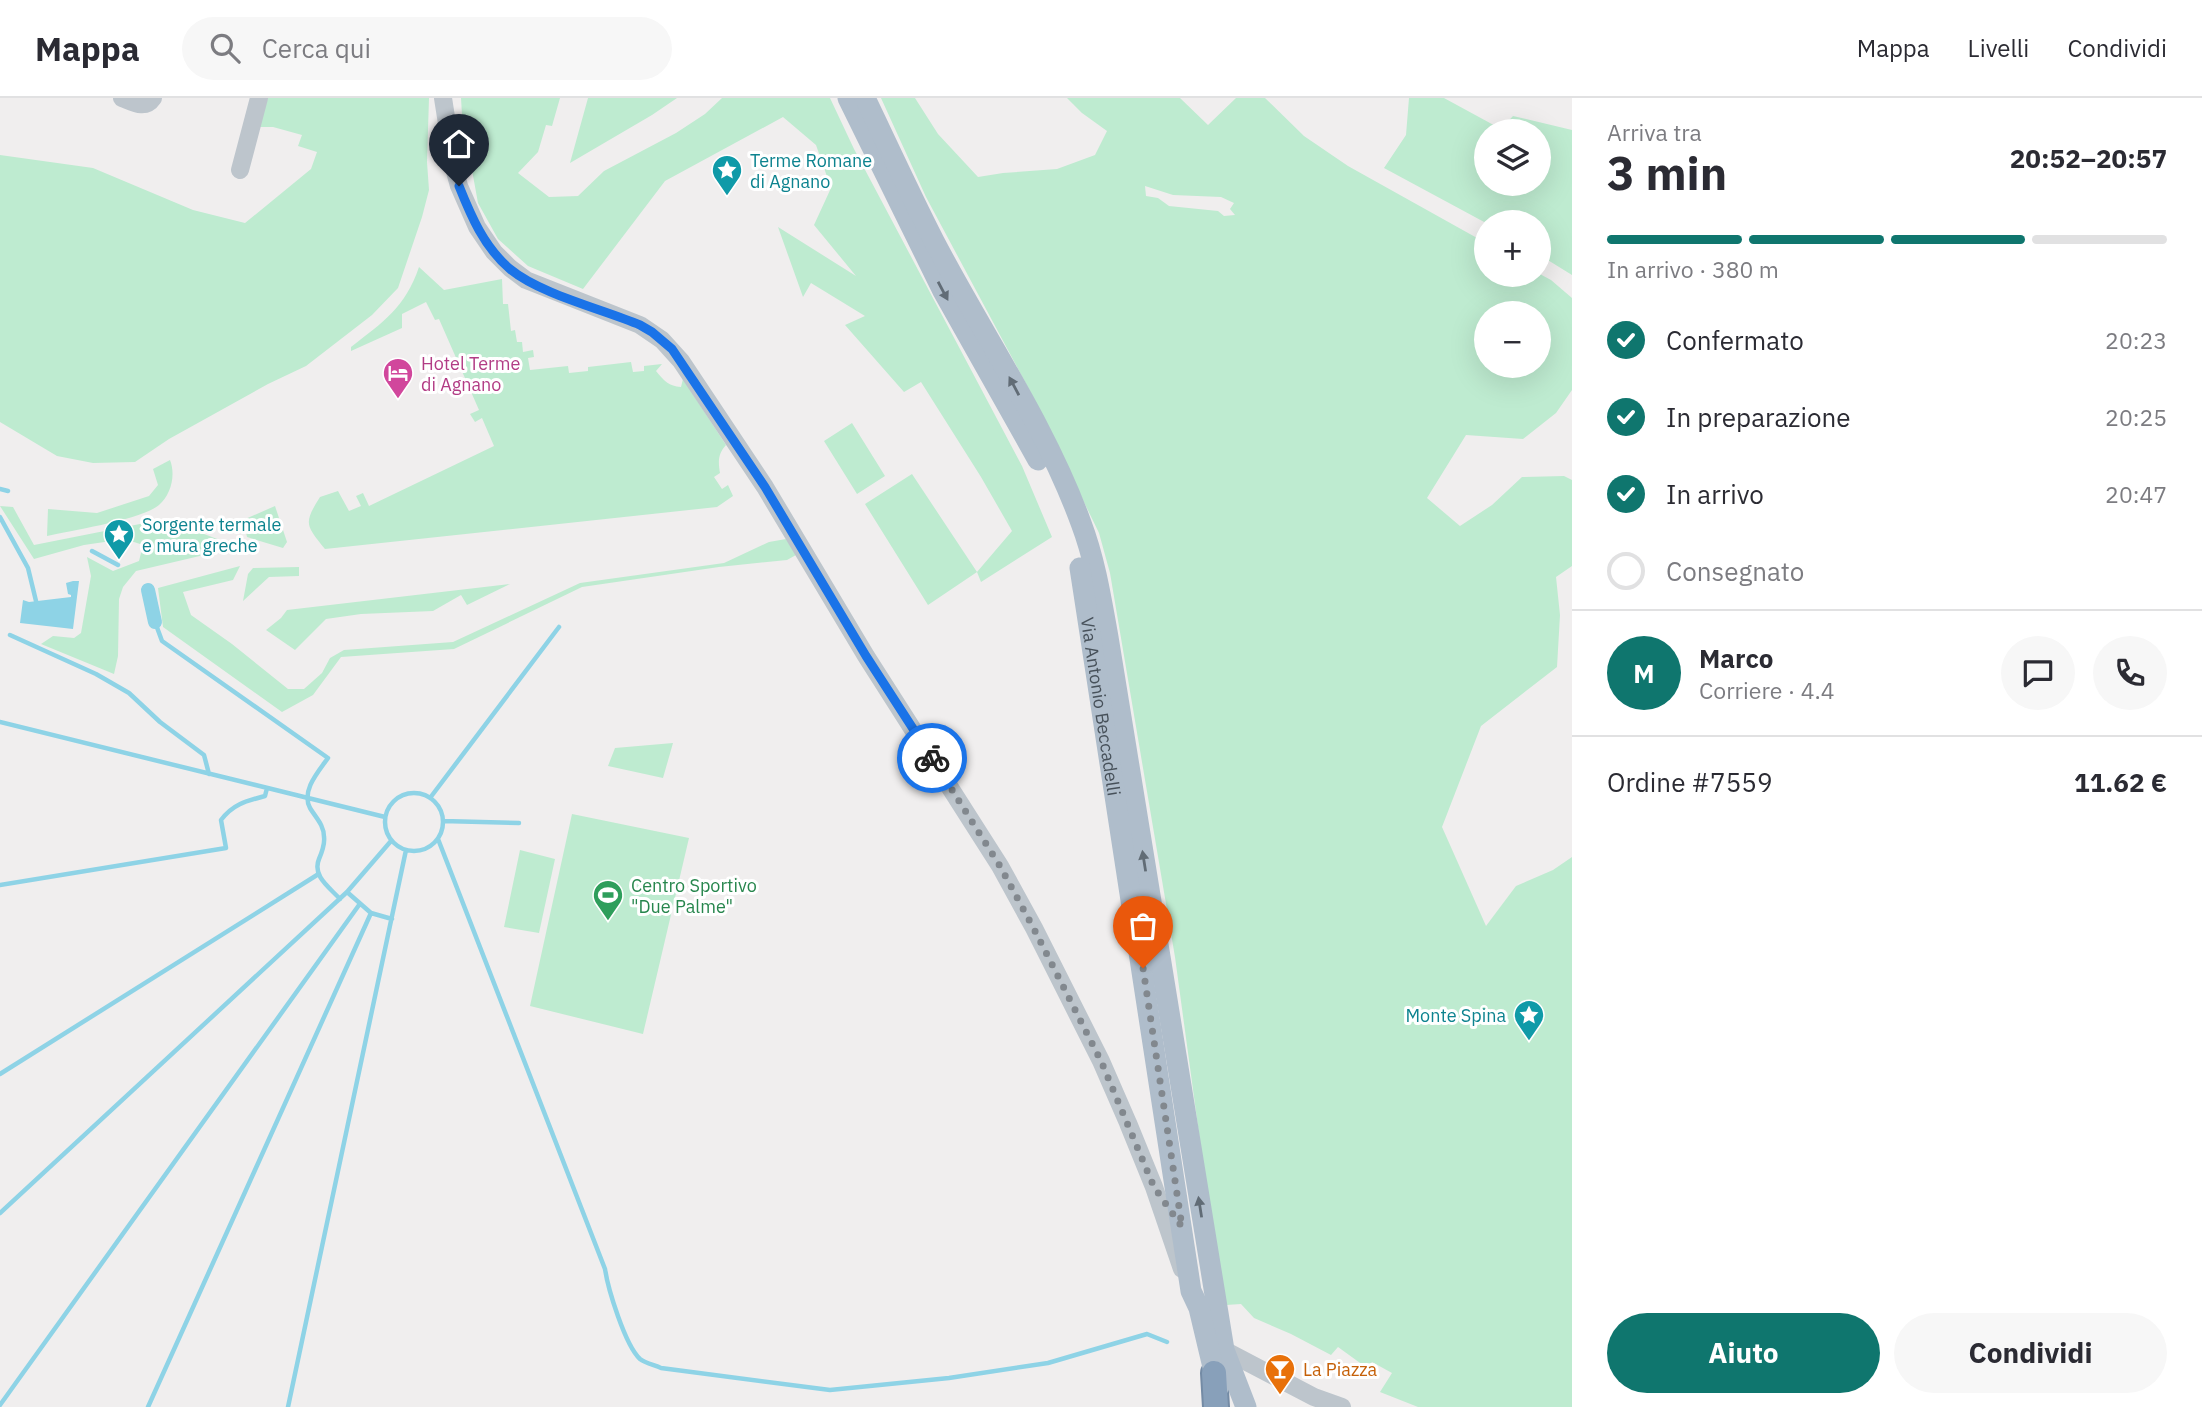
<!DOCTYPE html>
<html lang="it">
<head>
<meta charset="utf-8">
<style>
	:root { --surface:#fff; --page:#f7f7f7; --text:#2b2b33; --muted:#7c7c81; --line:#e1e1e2; --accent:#0f766e }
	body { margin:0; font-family:"IBM Plex Sans",sans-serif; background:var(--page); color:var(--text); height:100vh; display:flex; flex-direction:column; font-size:26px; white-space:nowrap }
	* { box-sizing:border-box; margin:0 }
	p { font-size:23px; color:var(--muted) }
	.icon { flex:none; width:38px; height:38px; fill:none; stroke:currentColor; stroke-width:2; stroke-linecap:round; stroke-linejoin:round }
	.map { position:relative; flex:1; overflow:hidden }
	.sheet { display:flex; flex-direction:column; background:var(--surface); width:630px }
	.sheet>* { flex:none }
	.controls { position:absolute; left:1474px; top:21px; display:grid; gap:14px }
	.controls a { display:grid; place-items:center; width:77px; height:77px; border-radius:50%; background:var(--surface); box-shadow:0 7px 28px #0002; font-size:35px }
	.pin { position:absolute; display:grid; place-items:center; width:60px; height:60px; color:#fff; margin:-72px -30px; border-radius:50% 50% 50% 0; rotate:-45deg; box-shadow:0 0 7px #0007 }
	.pin .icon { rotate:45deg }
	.courier { position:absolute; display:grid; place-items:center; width:70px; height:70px; margin:-35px; border:5px solid #1a73e8; border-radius:50%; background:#fff; color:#222; box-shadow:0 2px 9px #0007 }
	.summary em { font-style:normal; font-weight:800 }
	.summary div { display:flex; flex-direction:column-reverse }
	.summary { display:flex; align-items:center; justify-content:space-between; height:119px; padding:0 35px }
	h1 { font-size:46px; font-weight:800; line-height:52px }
	.bar { display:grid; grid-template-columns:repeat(4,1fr); gap:10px 7px; align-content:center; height:84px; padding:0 35px }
	.bar i { height:9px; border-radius:5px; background:var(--line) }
	.bar .selected { background:var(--accent) }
	.bar p { grid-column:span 4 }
	.line { display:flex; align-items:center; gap:18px; padding:0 35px; border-top:2px solid var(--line) }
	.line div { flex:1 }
	.round { display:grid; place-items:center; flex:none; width:74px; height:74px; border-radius:37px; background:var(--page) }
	ol { padding:0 35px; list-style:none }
	li { display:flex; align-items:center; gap:21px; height:77px }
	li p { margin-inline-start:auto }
	li .icon { padding:7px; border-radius:50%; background:var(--accent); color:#fff; stroke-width:4 }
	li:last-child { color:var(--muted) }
	li i { width:38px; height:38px; border:4px solid var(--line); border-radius:50% }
	.primary-button { display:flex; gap:14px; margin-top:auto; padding:14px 35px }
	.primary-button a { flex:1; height:80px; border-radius:42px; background:var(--accent); color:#fff; font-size:28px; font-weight:800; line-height:80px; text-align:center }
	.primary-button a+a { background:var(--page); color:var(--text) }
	header { display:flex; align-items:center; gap:42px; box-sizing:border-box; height:98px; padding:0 35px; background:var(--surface); border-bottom:2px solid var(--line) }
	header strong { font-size:33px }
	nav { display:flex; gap:38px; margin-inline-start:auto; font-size:24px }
	.search { width:490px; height:63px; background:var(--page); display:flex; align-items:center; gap:18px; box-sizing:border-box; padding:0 24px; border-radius:38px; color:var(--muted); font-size:26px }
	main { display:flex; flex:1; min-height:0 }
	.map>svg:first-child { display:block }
	.green { fill:#beebd0; fill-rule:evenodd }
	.water { fill:#8ed3e6 }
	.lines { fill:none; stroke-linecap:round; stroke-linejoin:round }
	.stream { stroke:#8ed3e6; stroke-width:4.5 }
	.canal { stroke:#8ed3e6; stroke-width:14 }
	.highway-casing { stroke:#748ba5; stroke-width:28 }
	.minor { stroke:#bdc5cc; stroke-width:18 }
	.major { stroke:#afbdcb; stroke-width:21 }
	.highway { stroke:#88a0ba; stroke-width:24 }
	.oneway { fill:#616c76 }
	.done { stroke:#82888e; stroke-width:7; stroke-dasharray:0 12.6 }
	.route { stroke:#1a73e8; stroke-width:9 }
	.labels { text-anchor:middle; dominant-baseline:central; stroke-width:6; stroke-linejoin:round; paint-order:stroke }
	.culture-label { font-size:18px; fill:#0d838f; stroke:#fff; text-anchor:start }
	.hotel-label { font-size:18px; fill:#b23c85; stroke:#fff; text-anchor:start }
	.street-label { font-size:18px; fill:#47515a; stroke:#fff }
	.leisure-label { font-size:18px; fill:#27864d; stroke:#fff; text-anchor:start }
	.food-label { font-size:18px; fill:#c56008; stroke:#fff; text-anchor:start }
</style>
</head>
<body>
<header>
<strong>Mappa</strong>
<div class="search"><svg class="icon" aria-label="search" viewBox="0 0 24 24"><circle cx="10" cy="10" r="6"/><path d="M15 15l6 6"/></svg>Cerca qui</div>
<nav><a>Mappa</a><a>Livelli</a><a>Condividi</a></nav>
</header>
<main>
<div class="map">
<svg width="1572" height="1309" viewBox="0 0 1572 1309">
	<rect width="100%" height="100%" fill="#f0eeee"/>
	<path class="green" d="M268,0H429L427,64L429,92L422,119L398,190L372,217L306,268L268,286L169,341L135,364L93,365L57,358L0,324V57L93,70L193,112L245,125L311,71L317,54L298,48L302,37L273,29H258Z
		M461,0H560L552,28L546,27L538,54L518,75L549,99L578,98L604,73L676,35L705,16L722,0H830L854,51L1022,368L1052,439L981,484L977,474L928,507L865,406L912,376L977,474L1012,433L981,379L921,284L904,294L845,227L865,218L811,185L803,199L778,129L856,178L814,127L831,90L816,47L783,19L665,83L583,191L528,168L498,141L478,105L462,17Z
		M588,0H677L652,17L570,65Z
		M881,0H915L938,36L978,79L1003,75L1057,71L1095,57L1107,33L1082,15L1067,0H1180L1208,27L1236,0H1265L1304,38L1348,68L1486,145V177H1538V175L1551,182L1572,200V292L1556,315L1523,341L1466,337L1427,400L1460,428L1492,407L1522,379L1564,378L1572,382V468L1556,479L1560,517L1557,569L1481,628L1442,729L1486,828L1516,788L1553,772L1572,759V1309H1418L1380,1294L1392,1275L1372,1264L1367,1270L1338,1249L1331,1257L1291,1236L1254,1220L1241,1206L1226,1207L1205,1080L1175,859L1110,475L1099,435L1031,295L926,99ZM1145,88L1173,97L1221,99L1234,105L1230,111L1235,117L1224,118L1218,113L1169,108L1158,100L1146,98ZM1486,215H1538V268H1486Z
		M1409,0H1444L1501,31L1513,18L1572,32V177L1538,156V124L1486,125L1384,70L1406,37ZM1486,33H1538V86H1486Z
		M419,169L444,192L502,181L503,206H508L511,233L515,232L517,244H522L523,254L533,252L534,259L528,260L530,272L568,268L569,275L588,273V269L631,264L633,274L644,273V268L662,266L656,273C664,283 669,288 681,289L683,281L726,347C718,356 718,363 720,375L714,379L722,391L728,387L733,398L717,409L325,451C306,427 303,426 320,399L338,393L349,413L361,408L356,398L363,395L369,408L494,348L482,320L475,324L470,316L479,312L439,221L435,222L426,204L402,216V230L351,253V249C383,224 405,210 419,169Z
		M852,325L885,378L857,396L824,343Z
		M170,362C176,377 171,397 159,407C141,422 73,432 47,438L48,411L97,415L149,398L158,387L153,371Z
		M0,408L13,409L34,447L165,421L238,449L136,473L123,489L119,501L118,558L114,576L41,546L53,538L74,540L81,535L91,478L87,459L113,473L139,463L143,447L125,441L84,447L34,461Z
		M275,408L287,444L283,450L247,439L243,422Z
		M786,441L796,457L787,462L719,469L582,489L454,551L341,559L313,597L282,614L163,529L158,490L240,468L233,482L183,494L191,517L232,546L288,591H304L322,575L330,560L344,552L453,544L580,485L724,465L769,444Z
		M299,469V478L269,479L243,503L248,476L253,470Z
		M510,486L467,507L461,497L433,513L361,516L326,521L295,552L266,532L281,520L287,512Z
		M673,645L663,680L608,668L615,650Z
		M572,716L689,740L643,936L530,908Z
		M520,752L555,761L539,835L504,829Z"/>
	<path class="water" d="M73,483H79L73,531L20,525L23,502L29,504L71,499V497L68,496L66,485Z"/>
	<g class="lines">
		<path class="stream" d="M0,391L8,393
			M0,419L28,470L36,503
			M92,453L118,467
			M155,524L162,543L328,660C318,674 301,693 310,710C316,720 324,727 324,739C325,746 322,754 319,761C312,778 329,789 340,801
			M10,537L96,576L129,595L160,624L204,657L209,676
			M0,624L385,719
			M385 724a29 29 0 1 1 58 0a29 29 0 1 1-58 0Z
			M430,700L559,529
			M443,723L519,725
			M438,741L605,1171C608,1191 625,1247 640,1261C645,1265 654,1267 661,1270L830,1292L949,1280L1048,1265L1147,1236L1167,1244
			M0,787L226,750L221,722C233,706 246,703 265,698L267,690
			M347,794L371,815L392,821
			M0,976L317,777
			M0,1115L347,794L391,743
			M0,1307L359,807
			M148,1309L371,815
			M288,1309L406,752"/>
		<path class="canal" d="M148,492L155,524"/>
		<g class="highway-casing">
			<path id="highway" d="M1214,1275L1216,1309"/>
		</g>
		<path class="minor" d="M122,0C133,4 145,12 153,0
			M443,0L454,70L459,88L477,129L494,154L510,170L526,182L640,227L662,242L681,263L765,389L866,558L1000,768L1034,830L1101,963L1128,1025L1154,1089L1182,1171
			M240,72L259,0
			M1224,1252L1314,1299L1342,1309"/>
		<g class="major">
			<path d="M848,0L943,193L1038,362"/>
			<path d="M865,0C888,48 910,96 934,143C983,237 1045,326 1081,425C1095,462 1101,500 1108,539L1224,1252L1246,1309"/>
			<path id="s1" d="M1080,470L1191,1193L1199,1210L1218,1290"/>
		</g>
		<use href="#highway" class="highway"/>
	</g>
	<defs><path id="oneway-solid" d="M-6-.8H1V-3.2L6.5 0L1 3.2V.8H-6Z" transform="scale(1.75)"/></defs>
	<g class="oneway">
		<use href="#oneway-solid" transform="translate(943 193) rotate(62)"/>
		<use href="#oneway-solid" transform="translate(1014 288) rotate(-118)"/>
		<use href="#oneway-solid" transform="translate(1144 763) rotate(-99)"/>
		<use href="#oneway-solid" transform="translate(1200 1109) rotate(-99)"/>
	</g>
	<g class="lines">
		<path class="done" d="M932,660L1000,768L1034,831L1101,963L1154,1089L1182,1129L1143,870"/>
		<path class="route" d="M459,88C471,118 484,149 510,171C540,196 602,211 640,227L652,234L672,251L765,389L866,558L932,660"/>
	</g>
	<defs>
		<g id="sight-pin" transform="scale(1.575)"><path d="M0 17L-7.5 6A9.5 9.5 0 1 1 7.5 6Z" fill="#0f9aa8" stroke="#fff"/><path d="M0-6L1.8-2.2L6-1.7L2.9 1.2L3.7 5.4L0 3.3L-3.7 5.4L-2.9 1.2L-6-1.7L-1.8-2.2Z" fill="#fff"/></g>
		<g id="hotel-pin" transform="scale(1.575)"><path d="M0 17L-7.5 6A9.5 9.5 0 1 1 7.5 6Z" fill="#d1479c" stroke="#fff"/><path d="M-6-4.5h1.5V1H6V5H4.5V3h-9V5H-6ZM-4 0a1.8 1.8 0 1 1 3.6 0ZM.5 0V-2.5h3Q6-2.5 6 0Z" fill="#fff"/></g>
		<g id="stadium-pin" transform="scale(1.575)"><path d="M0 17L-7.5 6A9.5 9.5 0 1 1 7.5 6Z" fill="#2e9e5b" stroke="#fff"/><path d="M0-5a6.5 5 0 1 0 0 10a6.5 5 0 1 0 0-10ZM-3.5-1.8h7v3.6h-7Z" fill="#fff"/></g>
		<g id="bar-pin" transform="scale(1.575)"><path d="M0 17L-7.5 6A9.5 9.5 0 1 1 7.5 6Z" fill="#e8710a" stroke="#fff"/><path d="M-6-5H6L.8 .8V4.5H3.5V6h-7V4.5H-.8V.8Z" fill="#fff"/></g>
	</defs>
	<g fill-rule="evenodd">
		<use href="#sight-pin" x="727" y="72"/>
		<use href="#hotel-pin" x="398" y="275"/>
		<use href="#sight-pin" x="119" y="436"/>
		<use href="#stadium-pin" x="608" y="797"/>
		<use href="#sight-pin" x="1529" y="917"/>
		<use href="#bar-pin" x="1280" y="1271"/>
	</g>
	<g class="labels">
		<g class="culture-label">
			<text x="750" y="62">Terme Romane<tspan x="750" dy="21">di Agnano</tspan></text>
			<text x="142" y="426">Sorgente termale<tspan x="142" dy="21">e mura greche</tspan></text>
			<text x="1506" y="917" text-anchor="end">Monte Spina</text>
		</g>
		<g class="hotel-label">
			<text x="421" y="265">Hotel Terme<tspan x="421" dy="21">di Agnano</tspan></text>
		</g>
		<g class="street-label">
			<text stroke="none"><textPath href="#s1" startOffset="140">Via Antonio Beccadelli</textPath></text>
		</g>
		<g class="leisure-label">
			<text x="631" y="787">Centro Sportivo<tspan x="631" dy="21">"Due Palme"</tspan></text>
		</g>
		<g class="food-label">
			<text x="1303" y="1271">La Piazza</text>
		</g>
	</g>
</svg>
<div class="controls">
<a><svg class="icon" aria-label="layers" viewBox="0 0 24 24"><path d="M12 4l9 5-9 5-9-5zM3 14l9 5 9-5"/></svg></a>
<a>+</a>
<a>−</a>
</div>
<div class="pin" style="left:1143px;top:870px;background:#ea580c"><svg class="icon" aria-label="bag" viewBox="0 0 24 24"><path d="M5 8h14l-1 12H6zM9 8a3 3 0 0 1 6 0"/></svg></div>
<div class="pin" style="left:459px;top:88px;background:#1f2937"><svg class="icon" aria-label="home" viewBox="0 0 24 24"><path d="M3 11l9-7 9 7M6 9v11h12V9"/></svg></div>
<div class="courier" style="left:932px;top:660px"><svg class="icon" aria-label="bike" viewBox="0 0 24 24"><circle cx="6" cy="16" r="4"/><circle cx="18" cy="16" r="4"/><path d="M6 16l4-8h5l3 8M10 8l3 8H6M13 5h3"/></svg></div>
</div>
<section class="sheet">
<div class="summary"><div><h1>3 min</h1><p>Arriva tra</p></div><em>20:52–20:57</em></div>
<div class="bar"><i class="selected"></i><i class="selected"></i><i class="selected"></i><i></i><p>In arrivo · 380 m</p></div>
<ol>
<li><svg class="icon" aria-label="check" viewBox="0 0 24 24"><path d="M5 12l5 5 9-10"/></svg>Confermato<p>20:23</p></li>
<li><svg class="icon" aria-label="check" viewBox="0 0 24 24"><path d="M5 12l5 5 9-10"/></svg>In preparazione<p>20:25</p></li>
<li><svg class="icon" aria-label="check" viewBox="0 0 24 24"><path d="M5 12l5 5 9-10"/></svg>In arrivo<p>20:47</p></li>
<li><i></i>Consegnato</li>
</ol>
<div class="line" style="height:126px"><b class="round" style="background:var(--accent);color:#fff">M</b><div><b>Marco</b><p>Corriere · 4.4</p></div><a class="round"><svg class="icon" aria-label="chat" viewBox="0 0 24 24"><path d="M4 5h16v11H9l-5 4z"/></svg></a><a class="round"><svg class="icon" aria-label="phone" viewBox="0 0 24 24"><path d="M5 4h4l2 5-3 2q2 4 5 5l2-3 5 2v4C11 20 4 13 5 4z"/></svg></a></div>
<div class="line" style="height:91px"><div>Ordine #7559</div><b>11.62 €</b></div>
<div class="primary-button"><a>Aiuto</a><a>Condividi</a></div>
</section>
</main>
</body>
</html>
